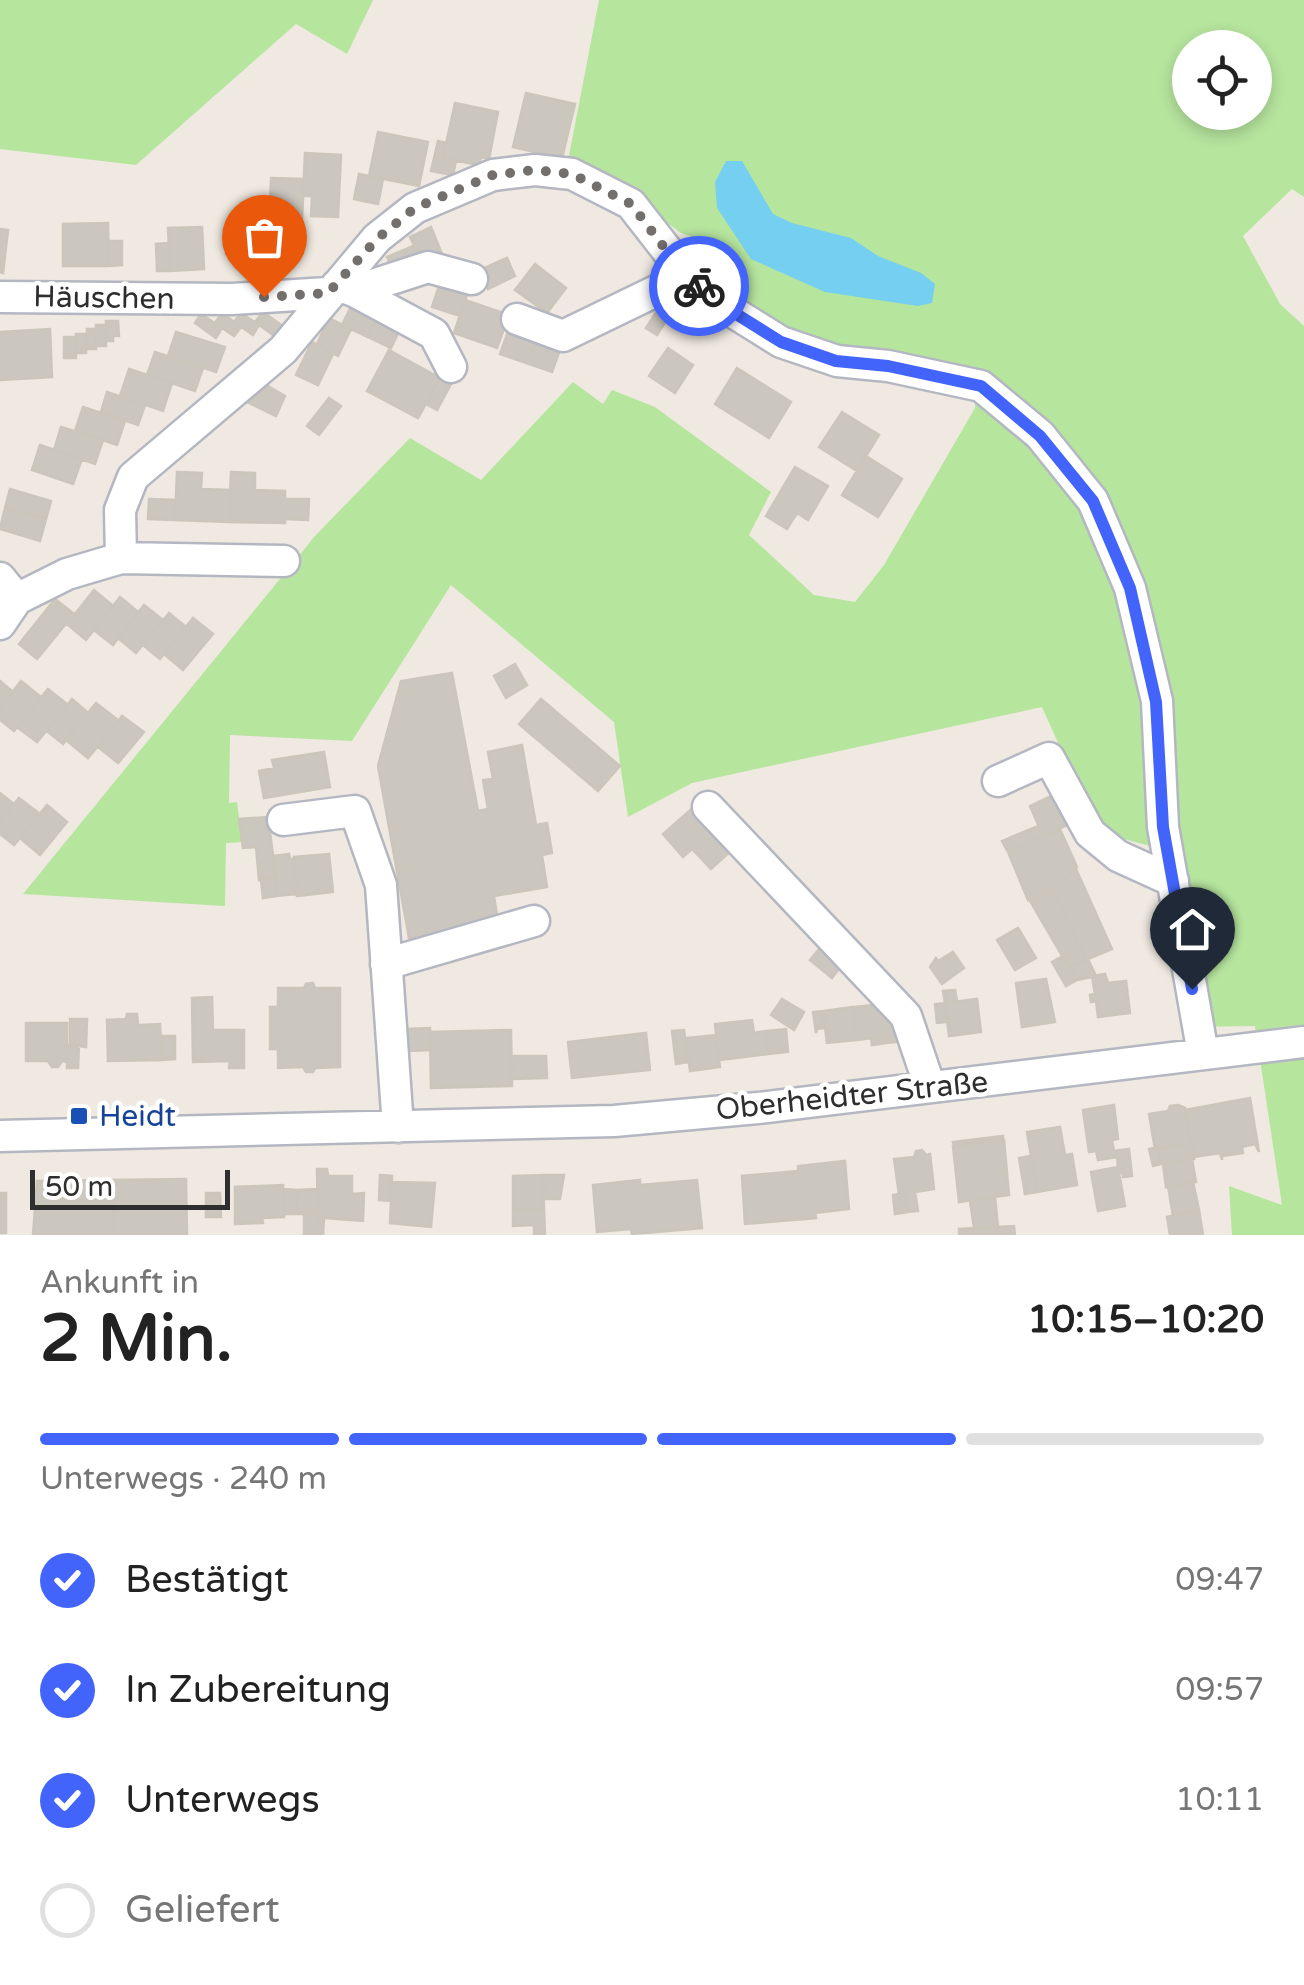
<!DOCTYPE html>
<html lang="de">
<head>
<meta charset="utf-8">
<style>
	:root { --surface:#fff; --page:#f6f6f6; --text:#222; --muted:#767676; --line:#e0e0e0; --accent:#4264fb }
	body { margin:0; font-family:"Varela Round",sans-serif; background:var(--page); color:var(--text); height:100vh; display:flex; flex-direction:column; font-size:38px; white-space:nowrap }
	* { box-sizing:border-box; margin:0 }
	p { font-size:32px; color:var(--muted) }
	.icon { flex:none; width:55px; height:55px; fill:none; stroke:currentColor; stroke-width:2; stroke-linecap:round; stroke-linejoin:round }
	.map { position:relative; height:1235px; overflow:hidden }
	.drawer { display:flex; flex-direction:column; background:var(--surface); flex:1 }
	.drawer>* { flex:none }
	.fabs { position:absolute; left:1172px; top:30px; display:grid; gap:20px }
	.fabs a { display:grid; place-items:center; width:100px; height:100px; border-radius:50%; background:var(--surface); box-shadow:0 5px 15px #0003; font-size:50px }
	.scale { position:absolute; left:30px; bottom:25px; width:200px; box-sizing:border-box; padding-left:10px; border:5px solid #2e2e2e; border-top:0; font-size:28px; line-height:35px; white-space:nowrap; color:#2e2e2e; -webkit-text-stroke:8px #fff; paint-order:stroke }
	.pin { position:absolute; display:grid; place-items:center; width:85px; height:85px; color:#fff; margin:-102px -42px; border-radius:50% 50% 50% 0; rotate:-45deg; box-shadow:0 0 10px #0007 }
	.pin .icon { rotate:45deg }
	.courier { position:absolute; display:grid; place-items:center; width:100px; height:100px; margin:-50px; border:8px solid #4264fb; border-radius:50%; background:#fff; color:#222; box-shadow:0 2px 12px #0007 }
	.headline em { font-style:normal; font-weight:700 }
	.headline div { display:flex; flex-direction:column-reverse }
	.headline { display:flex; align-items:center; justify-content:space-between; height:170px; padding:0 40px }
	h1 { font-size:65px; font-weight:700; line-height:75px }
	.bar { display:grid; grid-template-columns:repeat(4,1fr); gap:15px 10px; align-content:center; height:120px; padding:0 40px }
	.bar i { height:12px; border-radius:8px; background:var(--line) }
	.bar .active { background:var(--accent) }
	.bar p { grid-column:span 4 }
	ol { padding:0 40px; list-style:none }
	li { display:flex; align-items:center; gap:30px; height:110px }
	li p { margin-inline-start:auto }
	li .icon { padding:10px; border-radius:50%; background:var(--accent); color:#fff; stroke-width:4 }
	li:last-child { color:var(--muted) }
	li i { width:55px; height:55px; border:5px solid var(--line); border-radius:50% }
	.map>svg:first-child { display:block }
	.green { fill:#b6e59e; fill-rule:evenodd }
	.water { fill:#75cff0 }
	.building { fill:#cbc7bf; stroke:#cbc5ba; stroke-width:2.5 }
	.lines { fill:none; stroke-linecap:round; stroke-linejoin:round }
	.minor-casing { stroke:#b4b7c1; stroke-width:35 }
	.minor { stroke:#fff; stroke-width:30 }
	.done { stroke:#726f6d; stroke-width:10; stroke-dasharray:0 18 }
	.route { stroke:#4264fb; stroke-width:12 }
	.transit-dot { fill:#1a4fb4; stroke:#fff; stroke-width:4 }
	.labels { text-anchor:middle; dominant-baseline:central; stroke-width:9; stroke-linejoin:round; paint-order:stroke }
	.street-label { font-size:30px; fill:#2e2e2e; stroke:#fff }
	.transit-label { font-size:30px; fill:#164399; stroke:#fff; text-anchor:start }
</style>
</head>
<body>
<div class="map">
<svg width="1304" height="1235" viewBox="0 0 1304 1235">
	<rect width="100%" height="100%" fill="#efe9e1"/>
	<path class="green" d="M0,0H373L347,54L296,24L136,165L0,149Z
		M599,0H1304V197L1292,189L1243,236L1280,304L1304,326V1235H1232L1229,1186L1282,1205L1255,1026L1189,1027L1165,850L1098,832L1042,707L692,783L628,817L614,722L451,585L352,741L230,735L229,803L237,802L242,842L226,843L225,906L23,894L315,536L410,438L481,480L573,382L603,404L612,390L655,407L771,492L749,535L814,595L855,602L884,565L975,408V396L804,346L682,263L705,242L681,233L608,179L567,166ZM1190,48H1255V112H1190Z"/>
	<path class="water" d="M726,161H742L773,214L792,223L851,238L878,256L921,273L935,284L932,303L918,306L825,292L751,259L717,208L715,182Z"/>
	<path class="building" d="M526,93L575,104L562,158L513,147Z
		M455,103L498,112L489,159L481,157L479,165L443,158Z
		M378,132L428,142L419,186L369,176Z
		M438,141L446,143L443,158L456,160L453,175L431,171Z
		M305,153L341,155L338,217L311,216L312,196H303Z
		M359,174L383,179L378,204L354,199Z
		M271,178L304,179L301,237L269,235Z
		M108,223L109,266H63V224Z
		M202,227L204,269L170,271L168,228Z
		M431,227L442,254L422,262L410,237Z
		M0,229L8,230L3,273L0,272Z
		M109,241H122V265L109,266Z
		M169,243L170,271H157L156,244Z
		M413,246L422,262L395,274L387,257Z
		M507,258L515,276L488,289L480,270Z
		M535,264L566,288L547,313L515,290Z
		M441,280L469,289L460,316L432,307Z
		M465,300L509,315L497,348L454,333Z
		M354,301L379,314L368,337L342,325Z
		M660,306L671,313L657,335L646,328Z
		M263,312L284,327L277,338L255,322Z
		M222,313L241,327L234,336L215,323Z
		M241,313L259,325L253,335L234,322Z
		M201,314L222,328L216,338L195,323Z
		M379,314L402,325L391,348L368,337Z
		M329,318L351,329L338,356L317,344Z
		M106,321H118L119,336H113V341H106Z
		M96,325H106V346H95Z
		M50,329L52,377L0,380V332Z
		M87,329H96V349H87Z
		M509,329L561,347L552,372L500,354Z
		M176,332L225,347L216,372L168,356Z
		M76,334H87L86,353H75Z
		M64,337H76V358H64Z
		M312,342L333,354L318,385L296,375Z
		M668,348L693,365L675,393L649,376Z
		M389,350L440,378L418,418L367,391Z
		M155,352L203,368L195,391L147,375Z
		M737,368L791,402L769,438L715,404Z
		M129,369L172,383L163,411L120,396Z
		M440,378L451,384L437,410L426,404Z
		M268,386L285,396L276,416L249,403Z
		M107,392L145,405L138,425L101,412Z
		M329,398L341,406L319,435L307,426Z
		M83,407L125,421L117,445L75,431Z
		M842,412L879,435L857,471L819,447Z
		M61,427L103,440L95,464L54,450Z
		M40,445L82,459L73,484L32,470Z
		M866,456L902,479L878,517L842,495Z
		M795,467L828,486L808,520L797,513L787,529L766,516Z
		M177,472L202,473L201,489L230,490L229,522L175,520Z
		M231,472L255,473V490L285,491V499H309L308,520L285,519V523L229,522Z
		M10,489L51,501L46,519L5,508Z
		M149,499L176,500L175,520L148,519Z
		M5,508L46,519L40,541L0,529Z
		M94,590L113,606L86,640L67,624Z
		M120,597L138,612L113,645L94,630Z
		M55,599L74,614L37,659L19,644Z
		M144,605L163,620L136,653L118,638Z
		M169,613L186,627L160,659L143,645Z
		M193,618L213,634L183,670L164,654Z
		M515,664L527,685L506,698L494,676Z
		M452,673L478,811L488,809L483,780L493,779L488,752L522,745L536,825L547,823L552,853L542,855L547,887L494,896L498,922L409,938L378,766L401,681Z
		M0,681L13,692L0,708Z
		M21,681L41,697L14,731L0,720V708Z
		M48,689L68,705L37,742L17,727Z
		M72,699L88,713L63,744L47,731Z
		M541,699L620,766L598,791L519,724Z
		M96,703L119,721L88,758L66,740Z
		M122,716L144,732L118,763L98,747Z
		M324,752L330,787L264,798L259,771L274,768L272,760Z
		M0,793L14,804L0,821Z
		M1055,794L1072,823L1043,836L1030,806Z
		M19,798L40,814L14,845L0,834V821Z
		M47,805L67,822L40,855L20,838Z
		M696,805L734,848L711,869L692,849L683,857L663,834Z
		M268,817L276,878L259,880L256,847L243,848L239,819Z
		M1038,826L1043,836L1008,852L1002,841Z
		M1060,829L1077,867L1053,889L1028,900L1008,852Z
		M289,854L290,859H294L297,894L277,896L273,856Z
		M329,854L333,892L297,896L294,857Z
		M1076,869L1112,949L1086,960L1053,889Z
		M276,878L277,896L263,898L261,880Z
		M1053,889L1086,960L1068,966L1029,899Z
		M1018,928L1036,958L1015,970L997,940Z
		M823,944L845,961L832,978L810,960Z
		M953,952L964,968L942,984L930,967L936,958L938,961Z
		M1063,956L1077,980L1066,986L1052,962Z
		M1088,959L1096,976L1077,980L1070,966Z
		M1105,974L1108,983L1126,981L1130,1013L1098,1017L1096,1001L1091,1002L1090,995L1095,994L1092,976Z
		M1046,979L1055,1022L1022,1027L1016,983Z
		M313,983L315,988H340V1067L315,1068L313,1072H306L303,1067L278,1068V1049H270V1007H278V988H304L306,984Z
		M955,990L957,1001L945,1003L943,991Z
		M212,997L213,1030H244V1068H229L230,1061L193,1062L192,998Z
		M782,999L804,1012L794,1030L771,1015Z
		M977,999L981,1032L949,1036L945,1003Z
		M945,1003L947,1022L937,1023L935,1004Z
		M883,1004L906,1041L887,1043L886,1036L857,1040L853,1007Z
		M853,1007L857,1040L827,1043L823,1011Z
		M823,1011L825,1028L817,1029L816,1033L813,1012Z
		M127,1014H137L138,1025L160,1024L162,1060L108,1061L107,1020L126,1019Z
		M70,1019H87L86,1047L70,1045Z
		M752,1020L754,1033L766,1031L769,1054L719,1060L715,1024Z
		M26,1023H67V1062L62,1061L58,1067H52L48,1061H26Z
		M430,1028L431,1050L407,1051V1029Z
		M786,1029L788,1052L769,1054L766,1031Z
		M511,1030L512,1086L431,1088L430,1032Z
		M684,1030L688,1062L676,1064L672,1031Z
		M646,1033L650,1070L572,1078L568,1042Z
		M716,1035L720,1067L690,1071L686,1038Z
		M161,1036H175V1059L162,1060Z
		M886,1036L887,1043L872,1045L871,1038Z
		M67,1045H79L78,1068H67Z
		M511,1056H546L547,1078L512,1079Z
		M1250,1098L1259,1152L1255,1144L1242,1147L1243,1153L1222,1156V1160L1220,1153L1194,1157L1185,1110Z
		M1114,1105L1118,1139L1112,1140L1114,1151L1129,1149L1132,1176L1123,1177V1173H1119L1125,1206L1098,1211L1091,1172L1118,1167L1117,1157L1098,1160L1096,1151L1089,1152L1083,1110Z
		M1178,1105L1185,1108L1191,1143L1155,1149L1149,1114L1168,1111L1170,1106Z
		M1060,1127L1065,1155L1072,1154L1077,1185L1037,1192L1027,1132Z
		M1003,1136V1140L954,1146L953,1142Z
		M1004,1140L1009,1195L959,1202L953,1146Z
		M1191,1143L1194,1159L1161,1164L1158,1149Z
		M1154,1148L1158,1149L1161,1164L1153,1166L1149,1149Z
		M922,1150L926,1155L930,1154L934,1189L915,1192L918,1211L908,1212L904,1193L899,1194L894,1159L914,1157L916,1151Z
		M1031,1156L1037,1192L1025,1194L1019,1158Z
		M1192,1159L1196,1182L1166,1187L1163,1164Z
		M845,1161L849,1209L815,1213L816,1218L745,1224L742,1176L798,1171V1166Z
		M317,1169H327L328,1176H352V1194L364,1193L363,1221L324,1218L318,1223Z
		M380,1175L392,1176L391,1201L379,1200Z
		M543,1175L544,1209L513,1210V1176Z
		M543,1175H564L560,1199H544Z
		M186,1179L187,1235H114L113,1180Z
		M113,1180L114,1235H33L37,1181Z
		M640,1180V1185L697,1180L702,1228L632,1234L631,1229L597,1232L593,1185Z
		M392,1182L435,1183L431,1227L390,1223Z
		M1193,1182L1199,1210L1173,1216L1168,1186Z
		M283,1185L284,1217L262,1218L263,1223L235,1224V1187Z
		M284,1189L296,1190L297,1214H284Z
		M318,1189L317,1214H296V1190Z
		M0,1193H6V1233H0Z
		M206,1193H220L221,1217H206Z
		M904,1193L908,1212L895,1214L893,1195Z
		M995,1197L998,1227L974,1228L970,1201Z
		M544,1209L545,1235H534V1225L513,1226V1210Z
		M1199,1210L1203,1235H1170L1167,1217Z
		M304,1214H317L318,1223L324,1218L323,1235H304Z
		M1014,1226L1015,1235H959V1229Z"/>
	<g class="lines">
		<g class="minor-casing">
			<path id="minor" d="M337,285L354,291L428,267L472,279
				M354,291L434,334L451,367
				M0,297L232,299L328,293
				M517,319L563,336L687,276
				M121,558L120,510L133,477L283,350L377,238L415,208L493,175L535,170L572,174L631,204L687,276L725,307L781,342L837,361L888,366L981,386L1040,435L1093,501L1130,588L1157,701L1163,827L1203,1054
				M0,578L17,599L0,624
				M17,599L67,574L121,558L284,561
				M998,781L1049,758L1090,833L1118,856L1173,881
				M708,807L906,1016L930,1087
				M283,820L355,811L381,885L398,1127
				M386,964L534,921
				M0,1136L614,1121L758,1108L1304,1042"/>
		</g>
		<use href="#minor" class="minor"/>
	</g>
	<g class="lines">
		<path class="done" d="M264,297L328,293L378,238L415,208L493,175L534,170L572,174L631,204L686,276L699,286"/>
		<path class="route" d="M699,286L725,307L781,342L836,361L888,366L981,386L1040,436L1093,501L1130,588L1156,702L1163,827L1192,989"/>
	</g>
	<rect class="transit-dot" x="69" y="1106" width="20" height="20" rx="5"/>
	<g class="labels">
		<g class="street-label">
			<text transform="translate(104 298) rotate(1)">Häuschen</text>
			<text transform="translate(852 1096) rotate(-6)">Oberheidter Straße</text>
		</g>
		<g class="transit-label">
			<text x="99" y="1116">Heidt</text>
		</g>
	</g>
</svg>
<div class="fabs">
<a><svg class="icon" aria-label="locate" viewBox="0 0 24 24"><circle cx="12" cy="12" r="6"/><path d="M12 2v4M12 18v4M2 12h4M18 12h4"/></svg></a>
</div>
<div class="scale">50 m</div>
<div class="pin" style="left:264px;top:297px;background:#ea580c"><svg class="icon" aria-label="bag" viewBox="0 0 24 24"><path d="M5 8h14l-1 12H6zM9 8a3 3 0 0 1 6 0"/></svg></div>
<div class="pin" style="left:1192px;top:989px;background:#1f2937"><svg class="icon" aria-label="home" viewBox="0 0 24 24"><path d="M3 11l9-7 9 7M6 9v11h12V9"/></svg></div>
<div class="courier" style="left:699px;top:286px"><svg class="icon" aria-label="bike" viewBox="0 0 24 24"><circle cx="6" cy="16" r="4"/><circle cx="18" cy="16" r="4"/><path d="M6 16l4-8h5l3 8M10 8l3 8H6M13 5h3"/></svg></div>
</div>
<section class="drawer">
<div class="headline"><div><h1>2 Min.</h1><p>Ankunft in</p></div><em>10:15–10:20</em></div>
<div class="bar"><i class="active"></i><i class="active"></i><i class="active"></i><i></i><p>Unterwegs · 240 m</p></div>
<ol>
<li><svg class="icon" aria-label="check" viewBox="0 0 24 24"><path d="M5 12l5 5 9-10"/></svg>Bestätigt<p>09:47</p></li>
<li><svg class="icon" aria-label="check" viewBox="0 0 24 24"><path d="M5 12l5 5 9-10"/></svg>In Zubereitung<p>09:57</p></li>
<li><svg class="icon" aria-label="check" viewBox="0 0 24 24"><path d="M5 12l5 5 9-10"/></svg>Unterwegs<p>10:11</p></li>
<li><i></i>Geliefert</li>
</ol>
</section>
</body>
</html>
